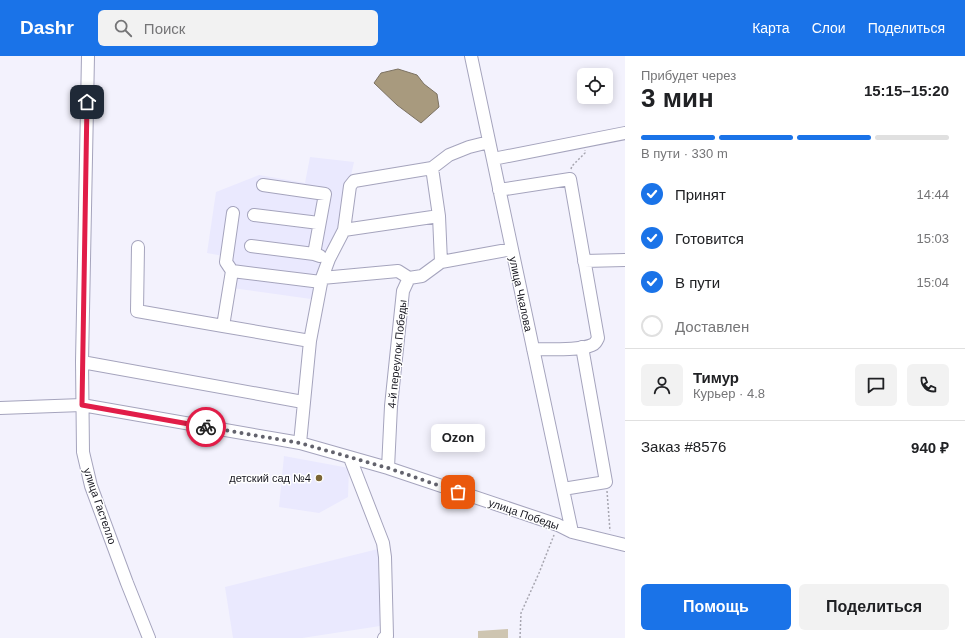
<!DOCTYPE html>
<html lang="ru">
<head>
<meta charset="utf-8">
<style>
	:root { --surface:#fff; --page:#f2f2f2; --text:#202124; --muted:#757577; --line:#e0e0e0; --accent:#1a73e8 }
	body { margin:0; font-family:Helvetica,sans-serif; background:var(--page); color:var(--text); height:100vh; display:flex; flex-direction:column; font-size:15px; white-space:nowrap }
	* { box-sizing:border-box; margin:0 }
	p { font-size:13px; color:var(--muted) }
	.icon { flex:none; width:22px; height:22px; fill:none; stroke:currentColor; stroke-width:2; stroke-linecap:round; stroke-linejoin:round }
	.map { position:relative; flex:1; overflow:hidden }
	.side { display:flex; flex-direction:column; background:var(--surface); width:340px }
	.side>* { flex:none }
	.controls { position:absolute; left:577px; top:12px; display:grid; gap:8px }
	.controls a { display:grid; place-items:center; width:36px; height:36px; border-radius:6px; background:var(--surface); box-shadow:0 2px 10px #0003; font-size:20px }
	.pin { position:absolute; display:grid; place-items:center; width:34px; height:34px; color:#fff; margin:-17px; border-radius:8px; box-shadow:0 2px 6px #0006 }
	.courier { position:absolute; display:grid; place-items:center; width:40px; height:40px; margin:-20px; border:3px solid #e11d48; border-radius:50%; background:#fff; color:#222; box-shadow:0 1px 5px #0007 }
	.bubble { position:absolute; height:28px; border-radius:6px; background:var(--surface); box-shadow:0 2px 10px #0003; font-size:13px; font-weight:700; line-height:28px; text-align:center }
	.overview em { font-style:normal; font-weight:700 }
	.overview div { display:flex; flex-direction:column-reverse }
	.overview { display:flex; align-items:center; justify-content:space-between; height:68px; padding:0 16px }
	h1 { font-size:26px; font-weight:700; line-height:30px }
	.bar { display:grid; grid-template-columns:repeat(4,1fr); gap:6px 4px; align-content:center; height:48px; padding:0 16px }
	.bar i { height:5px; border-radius:3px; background:var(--line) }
	.bar .selected { background:var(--accent) }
	.bar p { grid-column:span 4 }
	.line { display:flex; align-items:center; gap:10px; padding:0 16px; border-top:1px solid var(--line) }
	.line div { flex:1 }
	.round { display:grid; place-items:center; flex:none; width:42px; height:42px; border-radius:6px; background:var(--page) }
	ol { padding:0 16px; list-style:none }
	li { display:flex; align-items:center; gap:12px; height:44px }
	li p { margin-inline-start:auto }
	li .icon { padding:4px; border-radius:50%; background:var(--accent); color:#fff; stroke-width:4 }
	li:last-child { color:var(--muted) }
	li i { width:22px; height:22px; border:2px solid var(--line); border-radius:50% }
	.primary-button { display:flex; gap:8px; margin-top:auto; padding:8px 16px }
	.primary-button a { flex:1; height:46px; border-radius:6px; background:var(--accent); color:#fff; font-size:16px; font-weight:700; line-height:46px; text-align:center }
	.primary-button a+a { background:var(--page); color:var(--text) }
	header { display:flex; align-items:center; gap:24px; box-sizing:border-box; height:56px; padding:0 20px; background:var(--accent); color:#fff }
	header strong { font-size:19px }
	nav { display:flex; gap:22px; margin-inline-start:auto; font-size:14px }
	.search { width:280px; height:36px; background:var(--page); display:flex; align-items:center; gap:10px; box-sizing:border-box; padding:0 14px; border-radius:6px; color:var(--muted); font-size:15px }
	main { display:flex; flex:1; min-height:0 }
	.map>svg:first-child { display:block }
	.built { fill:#eae9fe }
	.green { fill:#cec5b1 }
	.water { fill:#a89a7e; stroke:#7c7262 }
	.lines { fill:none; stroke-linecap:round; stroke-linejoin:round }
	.minor-casing { stroke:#a5a4bd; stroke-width:14 }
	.path { stroke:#a7a6b0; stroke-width:1.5; stroke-dasharray:2 2; stroke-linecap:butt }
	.minor { stroke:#fff; stroke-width:12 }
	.done { stroke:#63636d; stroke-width:4; stroke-dasharray:0 7.2 }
	.route { stroke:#e11d48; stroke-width:5 }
	.poi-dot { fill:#7b6534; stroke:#fff; stroke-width:1.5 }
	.labels { text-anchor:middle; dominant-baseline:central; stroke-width:3; stroke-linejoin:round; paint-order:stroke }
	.street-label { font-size:11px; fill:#16161f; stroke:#fff }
	.poi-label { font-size:11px; fill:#16161f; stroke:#fff; text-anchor:end }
</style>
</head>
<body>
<header>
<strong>Dashr</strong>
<div class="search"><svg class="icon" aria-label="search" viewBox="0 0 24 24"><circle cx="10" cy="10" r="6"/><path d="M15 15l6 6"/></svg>Поиск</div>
<nav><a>Карта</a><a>Слои</a><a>Поделиться</a></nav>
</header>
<main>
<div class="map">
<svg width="625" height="582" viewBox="0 0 625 582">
	<rect width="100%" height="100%" fill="#f3f2fd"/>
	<path class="built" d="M310,101L354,106L334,196L318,244L232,232L229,201L207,197L216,136L259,119L305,127Z
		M284,400L349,412L348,441L319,457L279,451Z
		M378,493L380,570L302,582H233L225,531Z"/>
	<path class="green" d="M508,573V582H478V575Z"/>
	<path class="water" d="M398,13L417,19L424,28L437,38L439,51L421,67L397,49L374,27L381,17Z"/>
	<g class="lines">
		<g class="minor-casing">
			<path id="minor" d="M88,0L82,306L83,396L91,430L127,527L149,582
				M471,0L572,476
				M493,103L625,77
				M432,112L449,99L469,91L489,86
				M263,129L325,138L314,198
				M499,134L570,123L598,282C596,286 595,288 592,289C578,295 549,293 533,293
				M254,159L319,167
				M439,160L441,206
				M251,190L314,198L320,200
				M138,191L137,255L223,270
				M584,205L625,204
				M232,215L226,206L233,157
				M322,222L329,203L344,174L350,130L354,125L432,112L439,160L344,174
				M310,285L223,270L232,215L321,226
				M82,306L303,346
				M0,352L82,349L300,387L388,412L558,469L572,476L625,489
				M300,387L310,285L322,222L398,215L409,222
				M350,402L383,487L385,501L387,580L384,582
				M388,412L391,350L403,235L409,222L422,220L441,206L512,193
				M563,433L606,426L582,291"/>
		</g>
		<path class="path" d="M571,113L572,110L585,97V94
			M607,435L610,475
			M520,582L521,557L539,517L554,479"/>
		<use href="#minor" class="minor"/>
	</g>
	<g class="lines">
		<path class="done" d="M206,371L300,387L388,412L458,436"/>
		<path class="route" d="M87,46L82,349L206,371"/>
	</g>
	<circle class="poi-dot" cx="319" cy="422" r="4"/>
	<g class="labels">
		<g class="street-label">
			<text transform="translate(521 238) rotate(78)">улица Чкалова</text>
			<text transform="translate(397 298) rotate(-84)">4-й переулок Победы</text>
			<text transform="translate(100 450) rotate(71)">улица Гастелло</text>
			<text transform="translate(524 458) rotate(19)">улица Победы</text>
		</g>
		<g class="poi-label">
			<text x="311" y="422">детский сад №4</text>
		</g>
	</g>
</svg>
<div class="controls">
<a><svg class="icon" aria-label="locate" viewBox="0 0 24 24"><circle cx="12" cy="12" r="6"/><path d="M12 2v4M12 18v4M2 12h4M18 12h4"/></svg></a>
</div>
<div class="pin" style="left:458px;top:436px;background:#ea580c"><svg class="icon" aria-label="bag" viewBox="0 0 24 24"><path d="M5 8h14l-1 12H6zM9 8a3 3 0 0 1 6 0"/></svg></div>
<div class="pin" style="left:87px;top:46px;background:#1f2937"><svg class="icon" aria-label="home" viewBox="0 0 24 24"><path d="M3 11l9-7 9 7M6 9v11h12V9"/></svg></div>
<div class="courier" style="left:206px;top:371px"><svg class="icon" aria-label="bike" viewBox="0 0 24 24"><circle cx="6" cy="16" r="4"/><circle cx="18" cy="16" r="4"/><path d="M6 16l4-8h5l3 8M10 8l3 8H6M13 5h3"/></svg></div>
<div class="bubble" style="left:431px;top:368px;width:54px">Ozon</div>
</div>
<section class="side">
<div class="overview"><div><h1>3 мин</h1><p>Прибудет через</p></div><em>15:15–15:20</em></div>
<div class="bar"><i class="selected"></i><i class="selected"></i><i class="selected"></i><i></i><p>В пути · 330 m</p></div>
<ol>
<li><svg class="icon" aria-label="check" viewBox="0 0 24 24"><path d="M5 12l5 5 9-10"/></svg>Принят<p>14:44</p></li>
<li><svg class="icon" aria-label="check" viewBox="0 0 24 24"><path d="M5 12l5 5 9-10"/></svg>Готовится<p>15:03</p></li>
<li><svg class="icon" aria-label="check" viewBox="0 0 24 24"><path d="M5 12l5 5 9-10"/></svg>В пути<p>15:04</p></li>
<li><i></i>Доставлен</li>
</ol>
<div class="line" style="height:72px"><a class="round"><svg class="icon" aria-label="person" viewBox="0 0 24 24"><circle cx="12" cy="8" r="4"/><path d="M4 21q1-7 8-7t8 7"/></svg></a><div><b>Тимур</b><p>Курьер · 4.8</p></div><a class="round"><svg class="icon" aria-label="chat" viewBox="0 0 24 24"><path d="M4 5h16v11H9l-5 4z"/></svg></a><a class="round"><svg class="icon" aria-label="phone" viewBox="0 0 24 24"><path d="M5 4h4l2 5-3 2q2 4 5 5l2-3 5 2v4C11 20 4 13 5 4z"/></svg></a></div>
<div class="line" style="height:52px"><div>Заказ #8576</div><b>940 ₽</b></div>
<div class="primary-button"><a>Помощь</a><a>Поделиться</a></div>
</section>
</main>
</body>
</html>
